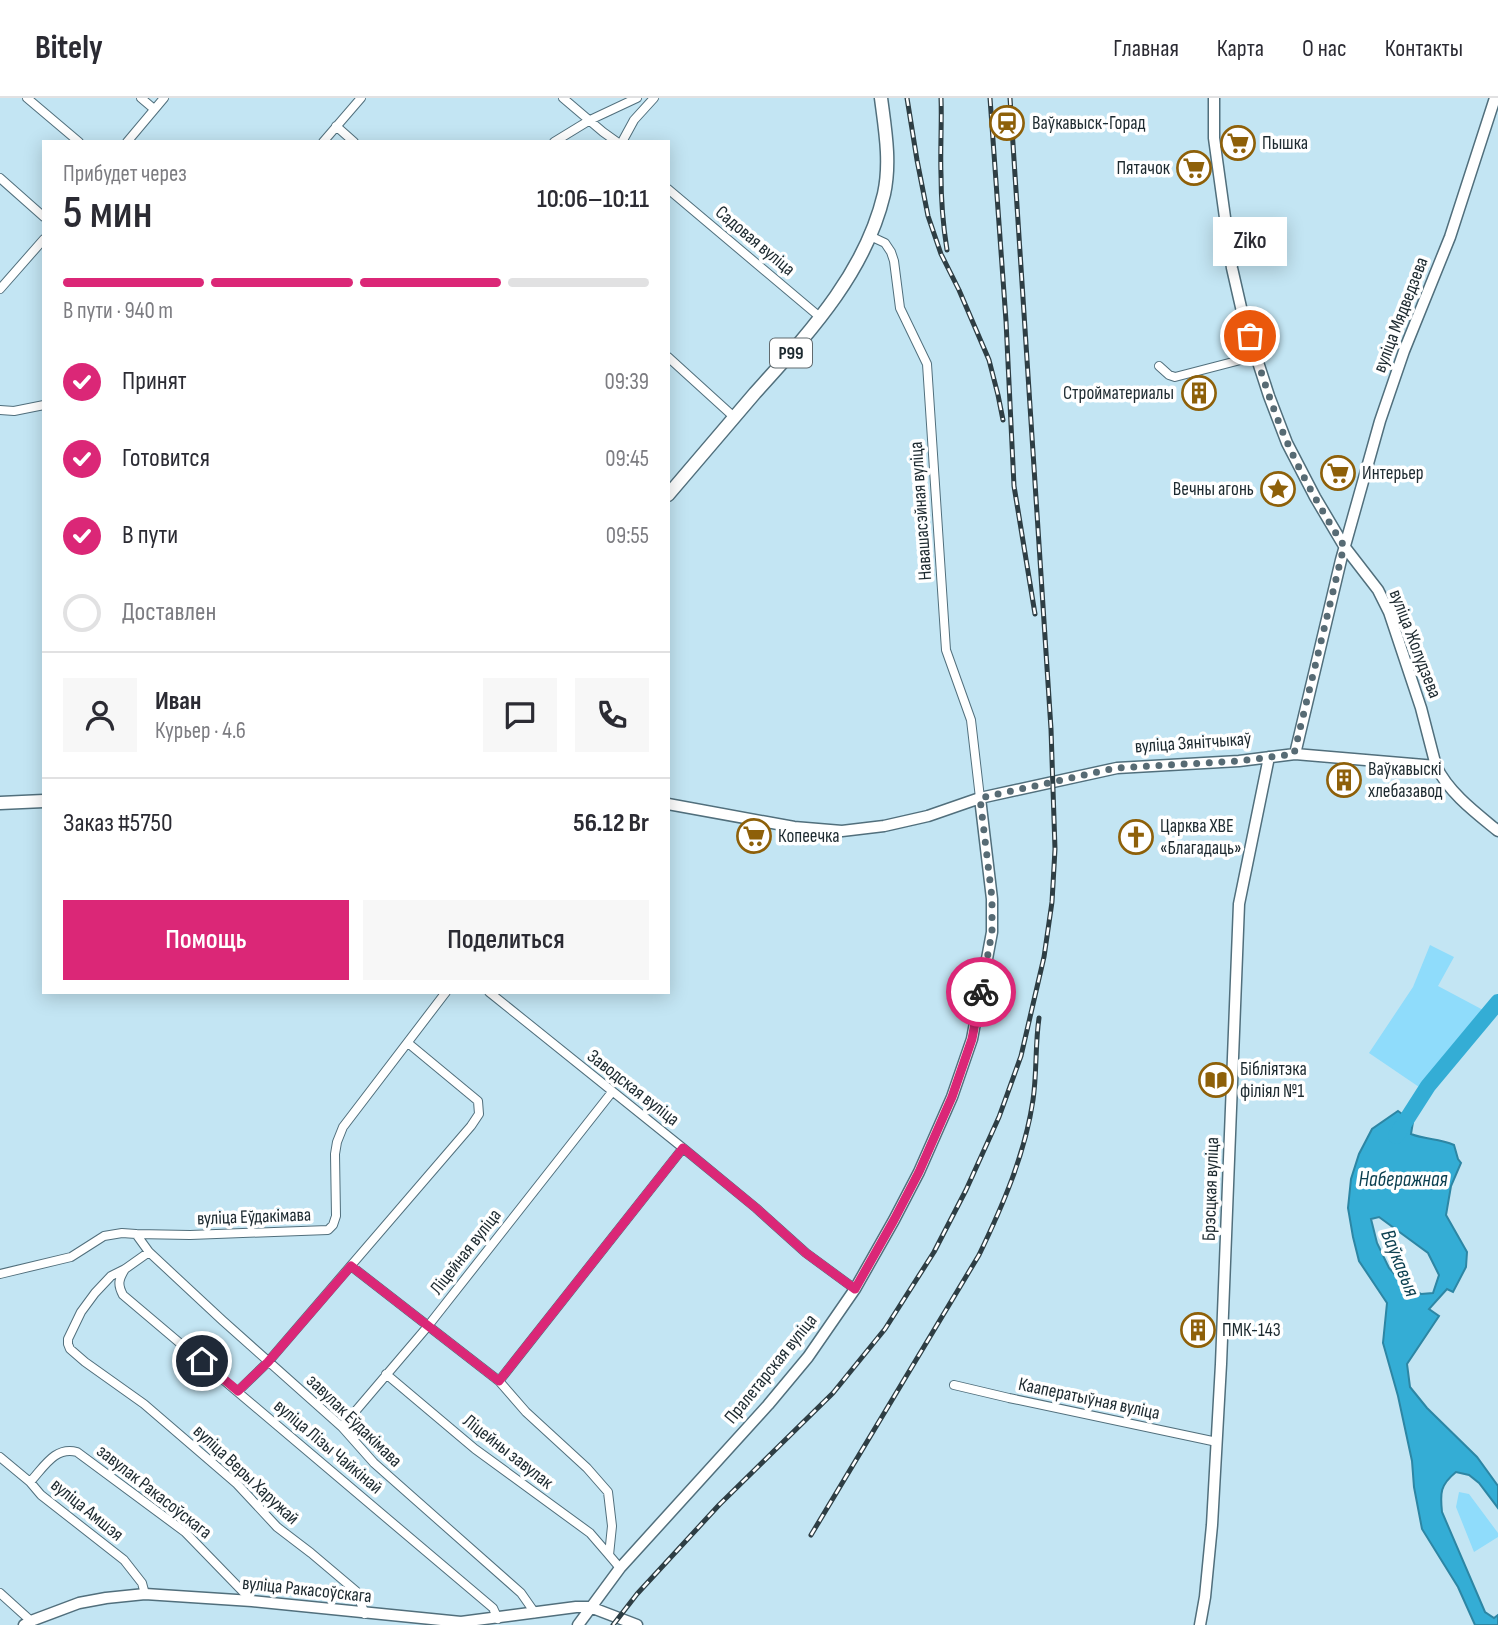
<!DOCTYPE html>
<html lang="ru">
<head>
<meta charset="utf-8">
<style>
	:root { --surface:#fff; --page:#f7f7f7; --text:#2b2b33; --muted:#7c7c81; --line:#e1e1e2; --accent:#db2777 }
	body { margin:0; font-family:"Sofia Sans Condensed",sans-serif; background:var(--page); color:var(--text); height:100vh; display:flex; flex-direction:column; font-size:26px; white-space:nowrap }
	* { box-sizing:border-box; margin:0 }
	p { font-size:23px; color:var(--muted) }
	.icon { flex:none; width:38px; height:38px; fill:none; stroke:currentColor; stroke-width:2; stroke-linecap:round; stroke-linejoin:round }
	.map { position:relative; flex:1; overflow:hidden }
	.drawer { position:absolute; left:42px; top:42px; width:628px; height:854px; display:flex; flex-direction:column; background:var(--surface); border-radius:0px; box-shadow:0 4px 18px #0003 }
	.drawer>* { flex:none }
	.pin { position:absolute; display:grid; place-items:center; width:60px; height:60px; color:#fff; margin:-30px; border:4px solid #fff; border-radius:50%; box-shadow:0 2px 7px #0007 }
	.courier { position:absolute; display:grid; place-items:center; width:70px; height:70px; margin:-35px; border:5px solid #db2777; border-radius:50%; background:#fff; color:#222; box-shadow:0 2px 9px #0007 }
	.bubble { position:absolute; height:49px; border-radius:0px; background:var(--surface); box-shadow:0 4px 18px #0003; font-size:23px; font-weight:600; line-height:49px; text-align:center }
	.head em { font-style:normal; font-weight:600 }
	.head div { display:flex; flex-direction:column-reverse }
	.head { display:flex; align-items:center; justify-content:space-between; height:119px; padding:0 21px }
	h1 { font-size:46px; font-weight:600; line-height:52px }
	.bar { display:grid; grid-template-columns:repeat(4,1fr); gap:10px 7px; align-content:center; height:84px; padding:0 21px }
	.bar i { height:9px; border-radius:5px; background:var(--line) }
	.bar .active { background:var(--accent) }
	.bar p { grid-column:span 4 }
	.line { display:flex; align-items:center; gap:18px; padding:0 21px; border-top:2px solid var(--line) }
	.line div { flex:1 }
	.round { display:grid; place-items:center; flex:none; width:74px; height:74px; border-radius:0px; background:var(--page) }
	ol { padding:0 21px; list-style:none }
	li { display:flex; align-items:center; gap:21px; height:77px }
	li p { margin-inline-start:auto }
	li .icon { padding:7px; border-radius:50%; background:var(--accent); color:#fff; stroke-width:4 }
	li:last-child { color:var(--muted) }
	li i { width:38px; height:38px; border:4px solid var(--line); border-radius:50% }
	.button { display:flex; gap:14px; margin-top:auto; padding:14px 21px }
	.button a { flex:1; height:80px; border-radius:0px; background:var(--accent); color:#fff; font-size:28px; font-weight:600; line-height:80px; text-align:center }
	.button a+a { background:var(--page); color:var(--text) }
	header { display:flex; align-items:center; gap:42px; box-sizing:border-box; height:98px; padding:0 35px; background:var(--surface); border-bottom:2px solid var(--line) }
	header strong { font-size:33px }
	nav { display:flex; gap:38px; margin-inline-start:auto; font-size:24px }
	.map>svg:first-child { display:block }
	.green { fill:#8fdcfb }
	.water { fill:#34add5; stroke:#2d86a4; stroke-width:2; fill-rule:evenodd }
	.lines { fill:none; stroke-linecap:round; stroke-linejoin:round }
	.river { stroke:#34add5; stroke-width:16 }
	.street-casing { stroke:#516f7c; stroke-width:10 }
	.secondary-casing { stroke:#516f7c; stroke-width:13 }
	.primary-casing { stroke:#516f7c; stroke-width:15 }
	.street { stroke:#fff; stroke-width:8 }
	.secondary { stroke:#fff; stroke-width:10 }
	.primary { stroke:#fff; stroke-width:12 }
	.rail-casing { stroke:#2e3e44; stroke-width:5 }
	.rail { stroke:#fff; stroke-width:2.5; stroke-dasharray:8; stroke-linecap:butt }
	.done { stroke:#576b74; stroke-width:7; stroke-dasharray:0 12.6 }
	.route { stroke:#db2777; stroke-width:9 }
	.labels { text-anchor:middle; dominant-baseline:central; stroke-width:7; stroke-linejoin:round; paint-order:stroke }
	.shield { fill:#fff; stroke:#616a6e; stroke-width:2 }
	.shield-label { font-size:18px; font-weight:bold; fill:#1d2a30 }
	.poi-label { font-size:19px; fill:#1d2a30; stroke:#fff; text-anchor:start }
	.street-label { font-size:19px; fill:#1d2a30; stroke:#fff }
	.water-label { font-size:21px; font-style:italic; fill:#0b3f50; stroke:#fff }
</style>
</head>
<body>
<header>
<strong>Bitely</strong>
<nav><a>Главная</a><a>Карта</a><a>О нас</a><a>Контакты</a></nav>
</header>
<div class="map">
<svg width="1498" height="1527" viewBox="0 0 1498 1527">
	<rect width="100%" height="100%" fill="#c3e5f3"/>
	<path class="green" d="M1430,847L1454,859L1438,888L1485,913L1422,991L1369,955L1413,889Z
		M1459,1394L1469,1396L1498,1435V1439L1474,1454L1456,1409Z"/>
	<path class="water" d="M1398,1013L1413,1024L1411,1036C1426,1042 1439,1040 1454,1047L1458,1061L1461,1065L1451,1088L1446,1117L1467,1154L1466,1169L1453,1194L1447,1191L1429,1211L1439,1218L1407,1266L1410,1289L1427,1310L1477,1359L1498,1388V1410L1479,1385L1469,1377L1456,1374C1440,1387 1440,1395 1442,1414L1485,1514L1494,1520L1498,1517V1527H1475L1458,1489L1422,1431L1414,1389L1412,1363L1398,1298L1383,1245L1387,1205L1359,1163L1353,1139L1348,1110L1351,1081L1359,1056L1372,1031ZM1379,1119L1428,1155L1439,1177L1433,1195L1421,1196L1404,1187L1389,1170L1377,1145L1371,1121Z"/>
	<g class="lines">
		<path class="river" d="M1396,1038L1428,988L1498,904"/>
		<g class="street-casing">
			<path id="street" d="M27,0L79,44
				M141,0L154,11
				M563,0L603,34L617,44
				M336,28L354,44
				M127,44L164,0
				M323,44L361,0
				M554,44L590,22L637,0
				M622,44L634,22L654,0
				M0,80L44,119
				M668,91L821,220
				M870,138L885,145L891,154L894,163L900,210L927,266L946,552L971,622L980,700
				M0,191L44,141
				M668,259L734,319
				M1159,268L1169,277L1175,279L1256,258
				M0,312L14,313L44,307
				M446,894L343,1029L337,1044L335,1056L336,1118L333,1127L328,1132L190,1137L136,1136L149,1154L222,1222L342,1329L374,1365L521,1495L535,1515
				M489,894L683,1050L756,1110L806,1155L855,1191
				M149,1154L125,1171L111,1178L95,1195L81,1214L68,1241V1246L70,1251L85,1264L144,1306L237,1386L277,1429L311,1455L356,1493L365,1516
				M351,1168L499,1283L526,1314L587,1370L608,1394L612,1428L609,1457L620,1470
				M125,1171C119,1181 117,1186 123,1197L493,1510L498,1521
				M0,1176L71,1159L104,1138L122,1135L136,1136
				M386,1276L475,1351L590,1435L609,1457
				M499,1283L683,1050
				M954,1287L1009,1300L1217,1344
				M238,1293L268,1264L471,1028L479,1016L478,1003L408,945
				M342,1329L428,1228L612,994
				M0,1359L30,1384L41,1397L124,1462L142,1485L145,1496
				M30,1384C44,1369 55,1348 77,1354L185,1434L252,1503
				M0,1495L31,1523"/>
		</g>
		<g class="secondary-casing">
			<path id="secondary" d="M1214,0V40L1232,170L1243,218L1269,298L1287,345L1315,399L1344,448L1378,492L1389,514L1421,610L1436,668C1449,695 1476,715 1498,733
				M1295,656L1341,462L1380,323L1404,253L1450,139L1495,0
				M668,706L794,729L842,733L884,728L928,718L980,700L1117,670L1239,663L1295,656L1436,668
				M24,1527L31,1523L79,1505L106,1500L145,1496L252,1503L461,1524L576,1509H590L637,1527
				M578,1527L620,1470L768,1307L808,1259L855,1191L894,1122L919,1074L952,999L972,941L992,834V801L980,700
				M1200,1527L1205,1499L1212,1427L1221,1266L1239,806L1269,659"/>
		</g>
		<g class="primary-casing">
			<path id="primary" d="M668,397C697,363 726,329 755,295C808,236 865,176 884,96C891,64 885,31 881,0
				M0,705L44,703"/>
		</g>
		<use href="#street" class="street"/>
		<use href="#secondary" class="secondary"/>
		<use href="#primary" class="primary"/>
		<g class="rail-casing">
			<path id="rail" d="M907,0L917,62L928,118L941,156L959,192L989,262L998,297L1003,322
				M941,0C942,26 940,51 941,76C941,102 943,127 947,152
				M990,0L1006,223L1014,388L1035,516
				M811,1437L979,1157C1003,1107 1025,1056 1033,1002C1037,975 1035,947 1039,920
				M613,1527L637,1496L719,1407L833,1295L885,1231L934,1154L966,1092L999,1019L1021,958L1044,859L1052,804L1055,751L1051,631L1010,0"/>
		</g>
		<use href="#rail" class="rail"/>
	</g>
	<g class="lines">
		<path class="done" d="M981,894L992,834V800L980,700L1116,670L1239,663L1294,656L1344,448C1323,415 1303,380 1287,344C1272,310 1261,274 1250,238"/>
		<path class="route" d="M202,1263L238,1293L268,1264L351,1168L499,1283L683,1050L756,1110L806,1155L855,1191L894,1122L919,1074L952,999L972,941L981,894"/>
	</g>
	<defs>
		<g id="station-ring" transform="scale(1.75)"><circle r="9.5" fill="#fff" stroke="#8e6009" stroke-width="1.5"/><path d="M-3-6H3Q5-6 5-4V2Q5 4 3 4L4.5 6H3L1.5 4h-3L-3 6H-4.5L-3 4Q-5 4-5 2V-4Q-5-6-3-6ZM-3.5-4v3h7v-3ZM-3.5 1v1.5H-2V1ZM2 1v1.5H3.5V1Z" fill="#8e6009"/></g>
		<g id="supermarket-ring" transform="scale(1.75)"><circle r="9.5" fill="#fff" stroke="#8e6009" stroke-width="1.5"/><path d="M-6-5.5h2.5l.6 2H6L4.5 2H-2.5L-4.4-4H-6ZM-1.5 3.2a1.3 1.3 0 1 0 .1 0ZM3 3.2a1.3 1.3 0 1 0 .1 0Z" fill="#8e6009"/></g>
		<g id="building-ring" transform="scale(1.75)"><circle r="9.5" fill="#fff" stroke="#8e6009" stroke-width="1.5"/><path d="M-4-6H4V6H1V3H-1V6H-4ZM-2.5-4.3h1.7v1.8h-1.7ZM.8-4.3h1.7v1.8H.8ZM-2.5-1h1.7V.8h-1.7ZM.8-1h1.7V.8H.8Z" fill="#8e6009"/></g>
		<g id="sight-ring" transform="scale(1.75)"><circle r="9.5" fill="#fff" stroke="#8e6009" stroke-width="1.5"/><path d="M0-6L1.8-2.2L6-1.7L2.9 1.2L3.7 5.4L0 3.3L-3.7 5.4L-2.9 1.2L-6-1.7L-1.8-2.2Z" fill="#8e6009"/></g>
		<g id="church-ring" transform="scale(1.75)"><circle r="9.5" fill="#fff" stroke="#8e6009" stroke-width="1.5"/><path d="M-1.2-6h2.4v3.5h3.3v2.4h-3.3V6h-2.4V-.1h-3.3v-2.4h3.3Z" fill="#8e6009"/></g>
		<g id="library-ring" transform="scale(1.75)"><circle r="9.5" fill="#fff" stroke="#8e6009" stroke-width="1.5"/><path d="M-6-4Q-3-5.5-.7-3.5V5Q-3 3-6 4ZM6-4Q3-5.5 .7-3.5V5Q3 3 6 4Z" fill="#8e6009"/></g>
	</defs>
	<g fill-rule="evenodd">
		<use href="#station-ring" x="1007" y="25"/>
		<use href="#supermarket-ring" x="1238" y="45"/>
		<use href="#supermarket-ring" x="1194" y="70"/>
		<use href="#building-ring" x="1199" y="295"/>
		<use href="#supermarket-ring" x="1338" y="375"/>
		<use href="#sight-ring" x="1278" y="391"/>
		<use href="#building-ring" x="1344" y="682"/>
		<use href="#supermarket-ring" x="754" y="738"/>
		<use href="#church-ring" x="1136" y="739"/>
		<use href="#library-ring" x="1216" y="982"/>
		<use href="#building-ring" x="1198" y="1232"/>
	</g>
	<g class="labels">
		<rect class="shield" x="770" y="240.5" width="42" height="29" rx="5"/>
		<g class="shield-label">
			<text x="791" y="255">Р99</text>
		</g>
		<g class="poi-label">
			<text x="1032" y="25">Ваўкавыск-Горад</text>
			<text x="1262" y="45">Пышка</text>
			<text x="1170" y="70" text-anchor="end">Пятачок</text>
			<text x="1174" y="295" text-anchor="end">Стройматериалы</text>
			<text x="1362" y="375">Интерьер</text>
			<text x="1254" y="391" text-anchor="end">Вечны агонь</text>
			<text x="1368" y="671">Ваўкавыскі<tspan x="1368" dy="22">хлебазавод</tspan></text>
			<text x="1160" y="728">Царква ХВЕ<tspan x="1160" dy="22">«Благадаць»</tspan></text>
			<text x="778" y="738">Копеечка</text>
			<text x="1240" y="971">Бібліятэка<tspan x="1240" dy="22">філіял №1</tspan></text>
			<text x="1222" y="1232">ПМК-143</text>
		</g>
		<g class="street-label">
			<text transform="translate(755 143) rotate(40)">Садовая вуліца</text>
			<text transform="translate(1401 217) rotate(-69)">вуліца Мядведзева</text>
			<text transform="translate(921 413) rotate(-94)">Навашасэйная вуліца</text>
			<text transform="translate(1415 546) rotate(69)">вуліца Жолудзева</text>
			<text transform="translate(1193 645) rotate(-4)">вуліца Зянітчыкаў</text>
			<text transform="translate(633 990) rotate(38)">Заводская вуліца</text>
			<text transform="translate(1211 1091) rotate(-88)">Брэсцкая вуліца</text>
			<text transform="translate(254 1119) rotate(-2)">вуліца Еўдакімава</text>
			<text transform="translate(466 1154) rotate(-52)">Ліцейная вуліца</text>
			<text transform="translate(771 1271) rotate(-51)">Пралетарская вуліца</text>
			<text transform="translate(1089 1301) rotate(12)">Кааператыўная вуліца</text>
			<text transform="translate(354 1323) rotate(44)">завулак Еўдакімава</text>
			<text transform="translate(328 1349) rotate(40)">вуліца Лізы Чайкінай</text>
			<text transform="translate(508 1354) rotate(38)">Ліцейны завулак</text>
			<text transform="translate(246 1377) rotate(43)">вуліца Веры Харужай</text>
			<text transform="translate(154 1394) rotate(38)">завулак Ракасоўскага</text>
			<text transform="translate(87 1412) rotate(39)">вуліца Амшэя</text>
			<text transform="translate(307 1492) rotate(6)">вуліца Ракасоўскага</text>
		</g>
		<g class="water-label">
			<text x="1403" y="1081">Наберажная</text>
			<text transform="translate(1400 1165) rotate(68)">Ваўкавыя</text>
		</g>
	</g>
</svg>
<div class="pin" style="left:1250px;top:238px;background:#ea580c"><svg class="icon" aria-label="bag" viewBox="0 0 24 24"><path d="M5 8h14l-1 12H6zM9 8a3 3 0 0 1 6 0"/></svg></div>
<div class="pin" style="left:202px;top:1263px;background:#1f2937"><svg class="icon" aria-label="home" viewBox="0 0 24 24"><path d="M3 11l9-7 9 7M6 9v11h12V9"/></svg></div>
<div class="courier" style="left:981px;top:894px"><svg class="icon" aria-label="bike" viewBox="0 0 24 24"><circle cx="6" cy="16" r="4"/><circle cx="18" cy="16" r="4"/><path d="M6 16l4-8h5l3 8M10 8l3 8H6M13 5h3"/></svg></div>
<div class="bubble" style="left:1213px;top:119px;width:74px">Ziko</div>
<section class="drawer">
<div class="head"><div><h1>5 мин</h1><p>Прибудет через</p></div><em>10:06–10:11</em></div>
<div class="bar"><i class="active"></i><i class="active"></i><i class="active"></i><i></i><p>В пути · 940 m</p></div>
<ol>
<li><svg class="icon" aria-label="check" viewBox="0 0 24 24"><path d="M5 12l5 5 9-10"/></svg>Принят<p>09:39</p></li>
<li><svg class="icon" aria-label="check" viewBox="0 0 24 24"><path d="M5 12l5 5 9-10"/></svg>Готовится<p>09:45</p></li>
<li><svg class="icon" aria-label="check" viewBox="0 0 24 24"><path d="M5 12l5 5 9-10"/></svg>В пути<p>09:55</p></li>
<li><i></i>Доставлен</li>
</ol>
<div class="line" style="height:126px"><a class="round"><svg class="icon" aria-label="person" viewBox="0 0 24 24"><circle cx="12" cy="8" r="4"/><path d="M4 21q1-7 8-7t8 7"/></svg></a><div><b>Иван</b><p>Курьер · 4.6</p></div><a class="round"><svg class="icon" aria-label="chat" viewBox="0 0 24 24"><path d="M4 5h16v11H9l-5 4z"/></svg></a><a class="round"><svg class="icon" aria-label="phone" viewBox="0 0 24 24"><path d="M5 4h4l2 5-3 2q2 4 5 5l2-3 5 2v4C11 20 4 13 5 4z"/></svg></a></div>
<div class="line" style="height:91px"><div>Заказ #5750</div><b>56.12 Br</b></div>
<div class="button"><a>Помощь</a><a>Поделиться</a></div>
</section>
</div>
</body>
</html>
